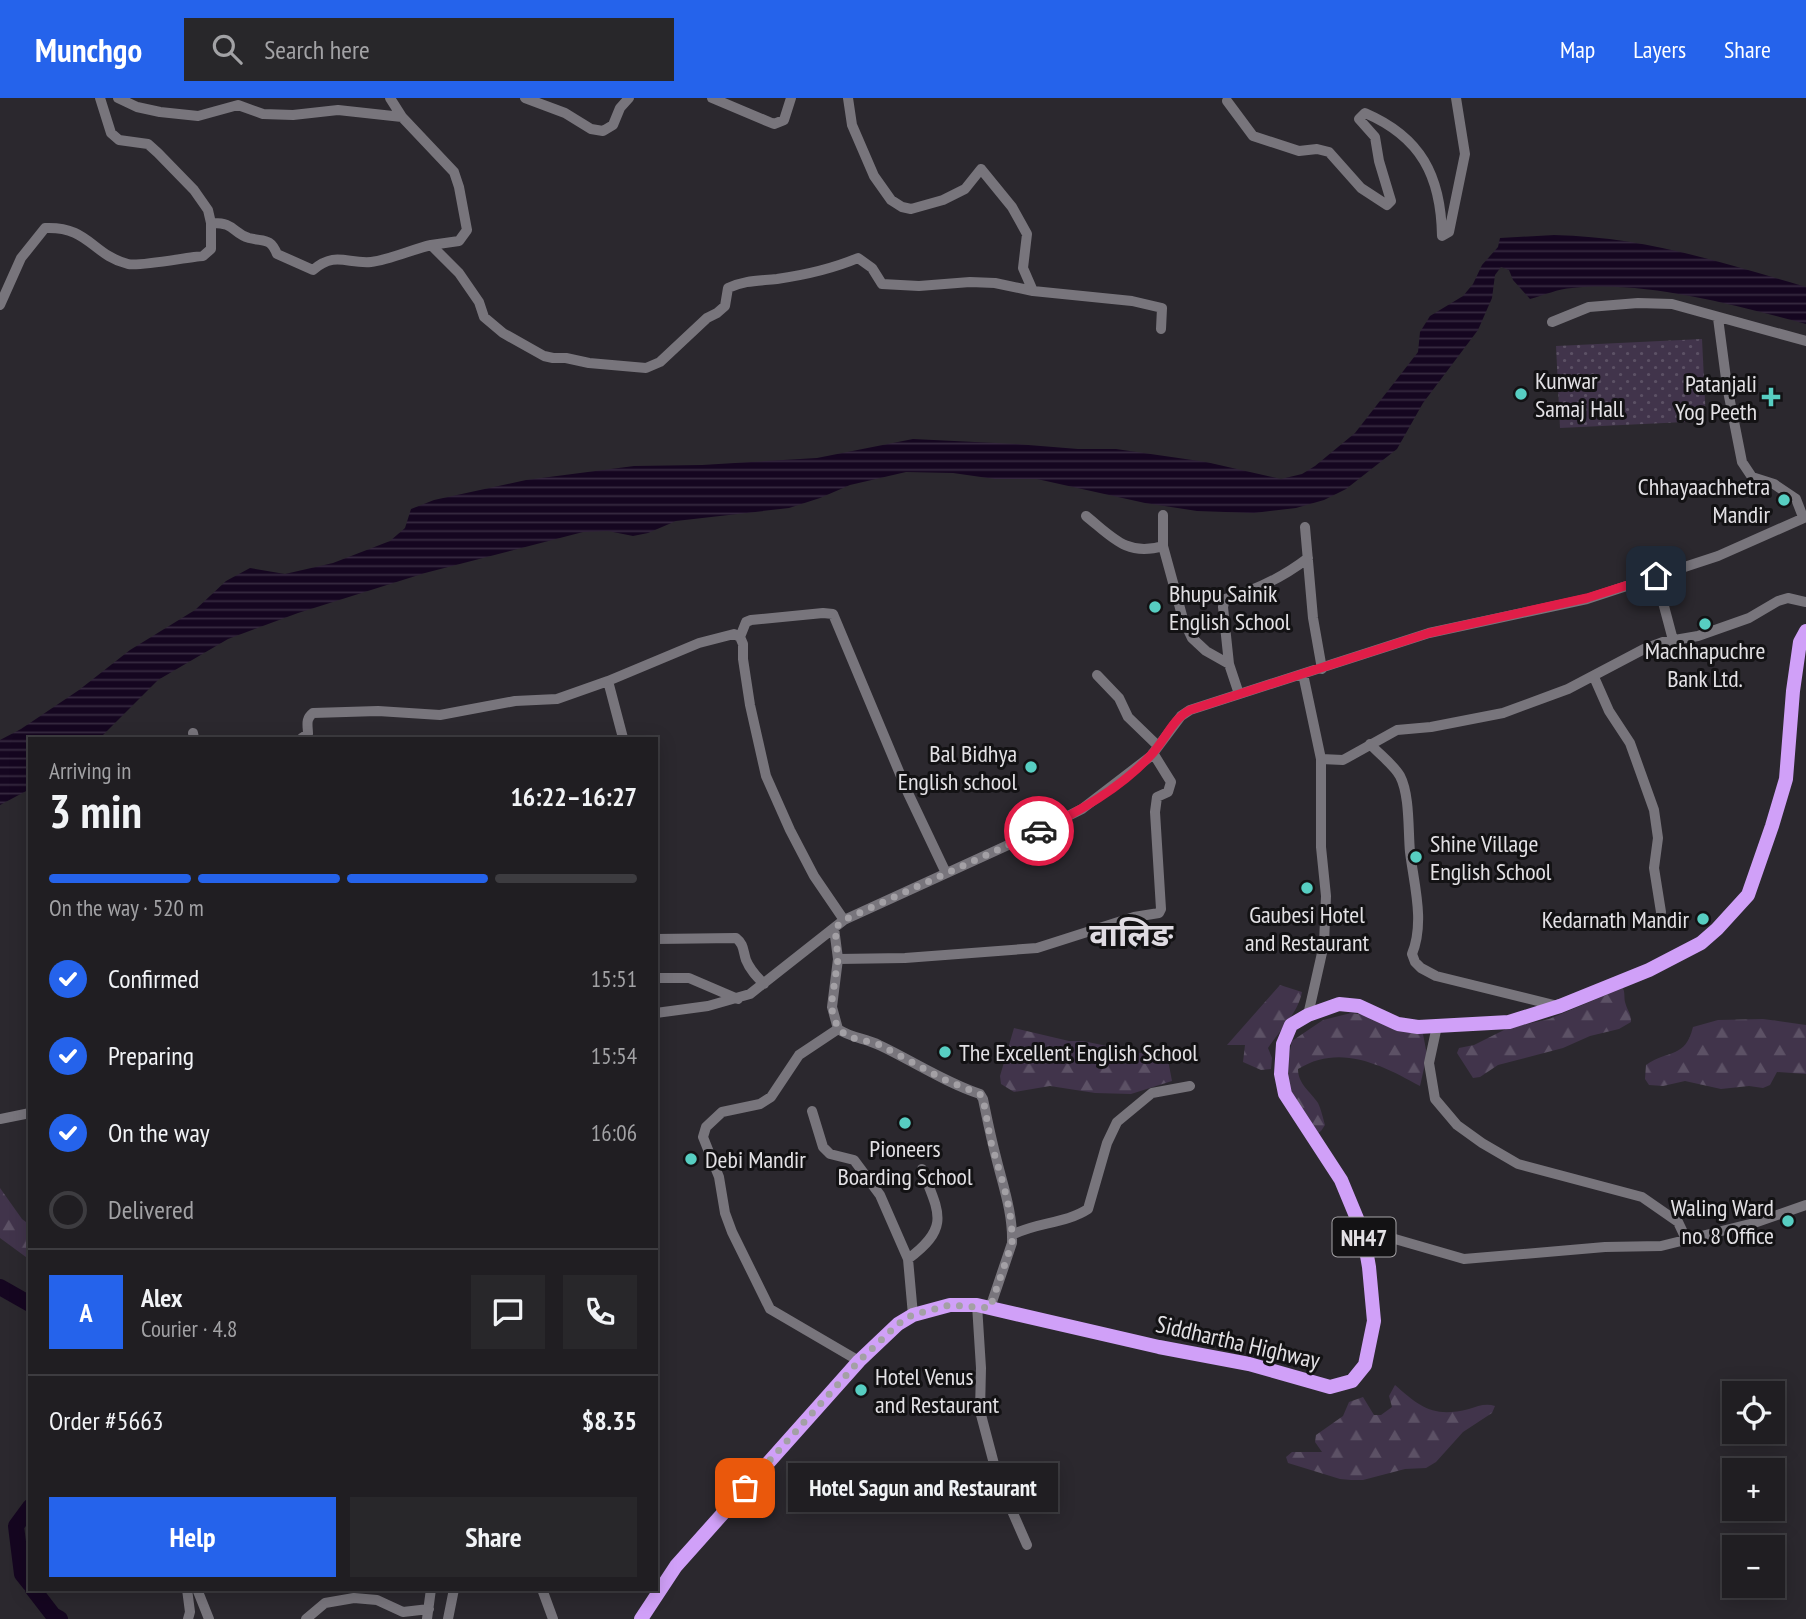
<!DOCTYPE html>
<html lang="en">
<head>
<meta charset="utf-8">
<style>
	:root { --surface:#201e22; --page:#28272a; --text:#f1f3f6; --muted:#a2a2a5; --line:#3d3c40; --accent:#2563eb }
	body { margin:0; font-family:"PT Sans Narrow","Noto Sans Devanagari",sans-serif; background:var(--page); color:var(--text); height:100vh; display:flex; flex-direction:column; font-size:26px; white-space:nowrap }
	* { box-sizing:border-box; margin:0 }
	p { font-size:23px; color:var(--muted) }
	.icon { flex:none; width:38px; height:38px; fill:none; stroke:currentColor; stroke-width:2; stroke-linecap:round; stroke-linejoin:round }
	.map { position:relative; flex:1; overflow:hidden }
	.panel { position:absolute; left:28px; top:639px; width:630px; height:854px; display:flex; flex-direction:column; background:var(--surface); border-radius:0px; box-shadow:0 4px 18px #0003,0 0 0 2px var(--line) }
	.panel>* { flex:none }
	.buttons { position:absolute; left:1722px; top:1283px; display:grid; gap:14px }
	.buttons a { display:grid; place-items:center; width:63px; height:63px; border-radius:0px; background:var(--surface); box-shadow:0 4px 18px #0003,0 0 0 2px var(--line); font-size:35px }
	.pin { position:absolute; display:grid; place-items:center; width:60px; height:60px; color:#fff; margin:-30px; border-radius:14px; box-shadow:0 4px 10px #0006 }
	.courier { position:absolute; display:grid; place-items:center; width:70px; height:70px; margin:-35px; border:5px solid #e11d48; border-radius:50%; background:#fff; color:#222; box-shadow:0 2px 9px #0007 }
	.bubble { position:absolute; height:49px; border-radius:0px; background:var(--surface); box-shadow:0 4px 18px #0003,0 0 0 2px var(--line); font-size:23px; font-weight:800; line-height:49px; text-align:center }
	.headline em { font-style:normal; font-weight:800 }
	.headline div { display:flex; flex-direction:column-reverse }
	.headline { display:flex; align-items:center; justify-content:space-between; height:119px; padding:0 21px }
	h1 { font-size:46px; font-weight:800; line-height:52px }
	.bar { display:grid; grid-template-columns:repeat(4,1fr); gap:10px 7px; align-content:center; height:84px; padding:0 21px }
	.bar i { height:9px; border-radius:5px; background:var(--line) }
	.bar .on { background:var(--accent) }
	.bar p { grid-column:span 4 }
	.line { display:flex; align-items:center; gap:18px; padding:0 21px; border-top:2px solid var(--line) }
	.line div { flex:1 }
	.round { display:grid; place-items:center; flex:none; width:74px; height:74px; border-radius:0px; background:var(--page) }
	ol { padding:0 21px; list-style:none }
	li { display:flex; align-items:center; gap:21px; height:77px }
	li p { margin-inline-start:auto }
	li .icon { padding:7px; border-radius:50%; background:var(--accent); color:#fff; stroke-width:4 }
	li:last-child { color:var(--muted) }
	li i { width:38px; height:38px; border:4px solid var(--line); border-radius:50% }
	.cta { display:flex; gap:14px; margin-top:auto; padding:14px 21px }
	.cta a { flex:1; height:80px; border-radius:0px; background:var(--accent); color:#fff; font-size:28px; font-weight:800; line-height:80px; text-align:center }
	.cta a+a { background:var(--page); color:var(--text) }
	header { display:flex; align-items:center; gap:42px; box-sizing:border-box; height:98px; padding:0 35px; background:var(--accent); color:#fff }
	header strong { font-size:33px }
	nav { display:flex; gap:38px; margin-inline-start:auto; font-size:24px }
	.search { width:490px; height:63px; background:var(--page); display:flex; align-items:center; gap:18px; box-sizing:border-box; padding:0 24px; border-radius:0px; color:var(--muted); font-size:26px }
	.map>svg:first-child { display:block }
	.forest { fill:url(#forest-firs) }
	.park { fill:url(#park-dots) }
	.water { fill:url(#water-rules) }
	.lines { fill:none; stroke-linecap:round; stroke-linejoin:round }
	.river { stroke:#150620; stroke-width:16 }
	.minor { stroke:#78757c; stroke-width:10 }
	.highway { stroke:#d0a0f8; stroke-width:14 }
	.done { stroke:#a3a0a5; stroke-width:7; stroke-dasharray:0 12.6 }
	.route { stroke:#e11d48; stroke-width:9 }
	.poi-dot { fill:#57cec2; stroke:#131214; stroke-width:2.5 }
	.labels { text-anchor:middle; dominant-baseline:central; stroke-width:6; stroke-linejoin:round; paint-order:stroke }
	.shield { fill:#131214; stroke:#a5a3a6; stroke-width:2 }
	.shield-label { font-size:23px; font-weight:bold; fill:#e3e1e5 }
	.poi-label { font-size:24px; fill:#e3e1e5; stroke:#131214; text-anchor:start }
	.street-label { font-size:24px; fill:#e3e1e5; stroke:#131214 }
	.district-label { font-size:32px; font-weight:bold; fill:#dfdbe2; stroke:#131214 }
</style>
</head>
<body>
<header>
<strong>Munchgo</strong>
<div class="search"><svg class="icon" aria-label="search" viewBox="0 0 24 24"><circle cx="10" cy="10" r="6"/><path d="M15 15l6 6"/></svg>Search here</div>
<nav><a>Map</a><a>Layers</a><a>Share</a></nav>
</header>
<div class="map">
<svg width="1806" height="1521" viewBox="0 0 1806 1521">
	<defs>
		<pattern id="forest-firs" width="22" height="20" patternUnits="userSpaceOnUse" patternTransform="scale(1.75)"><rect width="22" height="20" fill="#41344b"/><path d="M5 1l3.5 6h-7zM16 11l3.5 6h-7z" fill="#5c5165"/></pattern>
		<pattern id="park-dots" width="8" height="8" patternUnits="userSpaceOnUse" patternTransform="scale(1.75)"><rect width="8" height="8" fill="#41344b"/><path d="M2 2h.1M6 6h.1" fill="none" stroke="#5c5165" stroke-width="1.8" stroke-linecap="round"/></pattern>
		<pattern id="water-rules" width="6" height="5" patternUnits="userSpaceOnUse" patternTransform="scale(1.75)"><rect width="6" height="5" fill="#150620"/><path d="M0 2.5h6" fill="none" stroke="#372a40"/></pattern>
	</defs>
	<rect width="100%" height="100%" fill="#2b282e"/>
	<path class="forest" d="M1280,887L1302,894C1298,915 1280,932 1268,950L1272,960L1271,971L1261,972L1243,964L1245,947H1227Z
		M1623,890C1625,895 1624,899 1625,904C1627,912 1631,915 1631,924L1619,931L1590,938L1563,950L1498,967L1480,979L1473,980L1457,955L1459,950L1474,947L1506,931L1549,921Z
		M1351,915L1372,918L1423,936L1427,957L1420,988C1382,967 1340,945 1298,971C1298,986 1310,993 1318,1005C1321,1011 1323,1020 1325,1027L1321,1033L1315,1037L1284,980L1292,943L1323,922Z
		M1763,921L1806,927V976L1777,974L1770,987L1763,990L1749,988L1721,991L1685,983L1663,988L1649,987L1645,981L1646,967C1669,951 1685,961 1693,929L1718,922Z
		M1014,930L1069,943H1083L1140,955L1163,957L1168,962L1172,983L1131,996L1095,995L1050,988L1014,994L1001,986L1000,978Z
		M0,1090L22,1121L30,1127V1162L0,1140Z
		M1395,1287C1420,1309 1433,1320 1469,1311C1478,1308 1486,1305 1495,1308L1492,1315L1463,1334L1436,1364L1426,1370L1405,1371L1363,1382H1351L1340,1381L1288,1365L1286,1359L1292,1354H1322L1315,1344L1316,1337L1343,1318L1349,1304L1363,1299L1374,1317H1381L1392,1309L1389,1298Z"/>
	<path class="park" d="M1702,241L1706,323L1560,330L1556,248Z"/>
	<path class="water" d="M1554,137C1645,139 1720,164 1806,189V226C1735,207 1645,182 1572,190C1558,191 1544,197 1530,201L1513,182L1509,172L1501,169L1495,177L1492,200L1478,232L1423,305L1397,351L1346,391L1324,402L1296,410L1254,415L1197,413L1145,405L1037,381H995L953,375L906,374L850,387L820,400L789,410L676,423L648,435L633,438L608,433L583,434L425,475L298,515L228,541L158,582L100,640H30V691L0,707V642L21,631L79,592L130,552L195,512L226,483L250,470L285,476L333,465L390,443L405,430L411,411L434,402L526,382L634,368L702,367L817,360L913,341L1016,346L1078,351H1116L1206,364L1281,381L1302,376L1315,368L1355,335L1418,254L1420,234L1430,218L1463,198L1473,186L1482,167L1498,149L1500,140Z"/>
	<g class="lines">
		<path class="river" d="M0,1189L30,1206
			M30,1409L16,1428L22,1476L30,1486
			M33,1491L53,1517L60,1521"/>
		<path class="minor" d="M100,0L111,35L119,42L148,46L158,55L194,92L208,112L211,125
			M118,0L137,9L160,14L198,18L238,7L263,16L293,17L338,12L402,19L390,0
			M525,0L565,15L591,31L603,33L613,27L620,10L629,0
			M712,0L774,26L784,22L791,0
			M848,0L852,27L874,78L891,102L902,109L911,111L943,102L965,91L981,71L1012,109L1027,136L1023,170L1033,193
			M1227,3L1253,38L1299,53L1317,51L1329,54L1361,90L1387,107L1391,103L1379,63L1375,39L1359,21L1365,15C1421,39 1441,78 1442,138L1449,134L1465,56L1456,0
			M402,19L454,74L459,89L467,132L459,143L431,147
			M0,207L21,160L45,130C89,128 92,157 128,166C138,169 188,159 203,158L211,151V125C235,124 232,135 249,140C264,144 270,139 277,156L313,172C335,153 347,166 371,164C390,162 413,151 431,147L459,175L479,204L484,219L503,235L544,258L553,260H566L589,265L646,270L660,264L707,220L717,215L725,208L728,190C745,182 759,183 777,181C805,177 832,171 858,160L872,170L882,186L919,188L970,184L995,185L1033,193L1132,203L1162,210L1161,231
			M1718,220L1727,288L1742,364L1752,379L1774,386L1796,401L1803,419
			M1552,224L1589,209L1638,205L1672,206L1806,243
			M1163,417V448L1183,521L1192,540L1206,553L1229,566
			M1086,418C1112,439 1127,459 1163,448
			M1305,429L1313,520L1322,571
			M1656,478L1673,542
			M740,539L746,524L751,522L823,515L833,516L908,695L946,775
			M1303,576L1321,661V749L1326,798L1324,846L1308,917
			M1097,577L1119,600L1128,619L1158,648
			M1594,579L1609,613L1630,645L1654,712L1658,740L1654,770L1661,814
			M608,583L623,640
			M1239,596L1229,566L1223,509L1225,501C1257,492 1282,480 1308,460
			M193,635L194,640
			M302,640L308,636C308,628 305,621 313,615L378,613L440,617L515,603L557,601L608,583L699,545L734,536L740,539L743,546V561L750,607L766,678L790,732L814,778L844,822
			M1370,646C1379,656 1394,667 1400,678C1410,697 1408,733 1410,754C1414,787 1425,824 1412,856L1415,864L1421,870L1436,878L1558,908
			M1321,661L1343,662L1397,632L1431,629L1503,615L1568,591L1644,551L1663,544L1698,538L1749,520L1778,503L1788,500L1806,504
			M834,830L838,861L832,909L838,931L799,957L771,999L760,1006L722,1014L706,1029L703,1039L719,1079L725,1115L732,1134L770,1211L859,1263
			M656,841L736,840C744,846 743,853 746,862C750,872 757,879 764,886
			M838,861L905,860L1037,850L1134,819L1159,815L1161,811L1155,714L1157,699L1168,694L1171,684L1153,655
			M656,880H689L738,901
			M656,915L708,908L750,896L844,822L1028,738L1082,711L1151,658L1181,618L1190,612L1429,535L1587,501L1718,458L1806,419
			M1437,928L1429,965L1435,1001L1457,1027L1482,1045L1518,1066L1642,1099L1678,1124L1687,1143
			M838,931C851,940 865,940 879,947C913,963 944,984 980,996L983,1001C987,1020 991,1040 996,1059C1003,1088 1013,1115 1012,1145L990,1210
			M812,1013L823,1049L830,1056L854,1062L880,1097L908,1161
			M0,1021L30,1015
			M1363,1135L1388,1139L1464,1161L1605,1149L1661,1148L1754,1125L1806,1107
			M1012,1137C1036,1124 1065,1126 1088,1111L1107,1045L1117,1024L1152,995L1190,988
			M977,1207L981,1270L980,1313L998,1381L1027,1447
			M913,1217L908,1161C951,1129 939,1115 922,1071
			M187,1491L190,1514L188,1521
			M197,1491L209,1521
			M542,1491L553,1521
			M306,1521L325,1505L354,1500L377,1502L403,1514L429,1511
			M427,1521L431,1491
			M448,1521L454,1491"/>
		<path class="highway" d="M641,1521L676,1468L859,1263L898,1226L913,1217L950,1207H977L1159,1249L1249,1266L1330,1289L1352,1283L1365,1267L1374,1223L1369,1169L1363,1135L1341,1082L1285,996L1281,976L1283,946L1291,927L1308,917L1339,906L1359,908L1398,926L1418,929L1509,924L1560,908L1649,872L1701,845L1717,831L1748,797L1772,728L1786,681L1793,593L1800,544L1806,533"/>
	</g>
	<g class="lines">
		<path class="done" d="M745,1390L859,1263L898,1226L912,1217L950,1207L990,1210L1012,1145C1013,1110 1000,1077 991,1044C988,1029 986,1015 983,1001L980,996L943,981L878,946L849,939L838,931L831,909L838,861L835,830L844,822L1039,733"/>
		<path class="route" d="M1039,733C1078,714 1121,690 1151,657C1164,644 1173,620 1190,612L1429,535L1587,500L1656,478"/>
	</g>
	<g class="poi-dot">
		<circle cx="1521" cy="296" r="7"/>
		<path d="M1767.5 288.5h7v7h7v7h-7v7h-7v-7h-7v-7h7z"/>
		<circle cx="1784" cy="402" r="7"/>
		<circle cx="1155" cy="509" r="7"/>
		<circle cx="1705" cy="526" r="7"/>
		<circle cx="1031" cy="669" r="7"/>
		<circle cx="1416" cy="759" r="7"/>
		<circle cx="1307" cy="790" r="7"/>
		<circle cx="1703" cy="821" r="7"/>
		<circle cx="945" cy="954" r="7"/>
		<circle cx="905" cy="1025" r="7"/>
		<circle cx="691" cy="1061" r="7"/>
		<circle cx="1788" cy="1123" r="7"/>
		<circle cx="861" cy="1292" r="7"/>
	</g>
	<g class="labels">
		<rect class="shield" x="1332.5" y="1119.5" width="63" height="39" rx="5"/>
		<g class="shield-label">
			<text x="1364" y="1139">NH47</text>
		</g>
		<g class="poi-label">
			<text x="1535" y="282">Kunwar<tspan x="1535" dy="28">Samaj Hall</tspan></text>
			<text x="1757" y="285" text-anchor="end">Patanjali<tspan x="1757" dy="28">Yog Peeth</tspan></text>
			<text x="1770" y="388" text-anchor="end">Chhayaachhetra<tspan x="1770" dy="28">Mandir</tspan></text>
			<text x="1169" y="495">Bhupu Sainik<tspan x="1169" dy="28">English School</tspan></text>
			<text x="1705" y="552" text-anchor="middle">Machhapuchre<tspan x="1705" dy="28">Bank Ltd.</tspan></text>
			<text x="1017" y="655" text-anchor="end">Bal Bidhya<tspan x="1017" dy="28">English school</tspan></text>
			<text x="1430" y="745">Shine Village<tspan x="1430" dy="28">English School</tspan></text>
			<text x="1307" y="816" text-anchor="middle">Gaubesi Hotel<tspan x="1307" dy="28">and Restaurant</tspan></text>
			<text x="1689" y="821" text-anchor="end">Kedarnath Mandir</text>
			<text x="959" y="954">The Excellent English School</text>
			<text x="905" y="1050" text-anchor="middle">Pioneers<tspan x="905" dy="28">Boarding School</tspan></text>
			<text x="705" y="1061">Debi Mandir</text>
			<text x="1774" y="1109" text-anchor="end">Waling Ward<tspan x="1774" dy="28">no. 8 Office</tspan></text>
			<text x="875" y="1278">Hotel Venus<tspan x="875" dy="28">and Restaurant</tspan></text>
		</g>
		<g class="street-label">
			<text transform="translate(1238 1244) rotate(13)">Siddhartha Highway</text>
		</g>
		<g class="district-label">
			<text x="1131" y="836">वालिङ</text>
		</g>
	</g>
</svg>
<div class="buttons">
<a><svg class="icon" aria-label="locate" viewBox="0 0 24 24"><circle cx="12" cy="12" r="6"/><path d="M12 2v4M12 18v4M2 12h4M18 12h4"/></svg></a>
<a>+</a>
<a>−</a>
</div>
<div class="pin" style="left:745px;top:1390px;background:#ea580c"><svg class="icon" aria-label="bag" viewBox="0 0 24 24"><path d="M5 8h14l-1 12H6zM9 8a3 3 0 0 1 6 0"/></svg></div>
<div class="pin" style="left:1656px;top:478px;background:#1f2937"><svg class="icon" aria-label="home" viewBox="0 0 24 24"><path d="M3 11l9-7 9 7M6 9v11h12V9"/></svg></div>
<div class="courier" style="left:1039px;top:733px"><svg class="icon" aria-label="car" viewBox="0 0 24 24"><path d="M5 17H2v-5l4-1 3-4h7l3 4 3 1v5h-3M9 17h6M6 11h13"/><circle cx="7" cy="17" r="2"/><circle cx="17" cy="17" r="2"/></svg></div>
<div class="bubble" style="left:788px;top:1365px;width:270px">Hotel Sagun and Restaurant</div>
<section class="panel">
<div class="headline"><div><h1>3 min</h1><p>Arriving in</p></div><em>16:22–16:27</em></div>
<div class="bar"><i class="on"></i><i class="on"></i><i class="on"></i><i></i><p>On the way · 520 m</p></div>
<ol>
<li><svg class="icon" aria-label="check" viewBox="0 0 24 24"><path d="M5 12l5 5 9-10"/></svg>Confirmed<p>15:51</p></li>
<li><svg class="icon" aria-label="check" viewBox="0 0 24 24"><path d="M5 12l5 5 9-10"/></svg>Preparing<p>15:54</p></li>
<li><svg class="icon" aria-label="check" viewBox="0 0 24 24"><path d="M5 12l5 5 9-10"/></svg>On the way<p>16:06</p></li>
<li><i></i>Delivered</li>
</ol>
<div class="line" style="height:126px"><b class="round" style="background:var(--accent);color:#fff">A</b><div><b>Alex</b><p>Courier · 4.8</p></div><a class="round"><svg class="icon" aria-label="chat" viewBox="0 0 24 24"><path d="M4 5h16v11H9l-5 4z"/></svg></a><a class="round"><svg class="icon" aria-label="phone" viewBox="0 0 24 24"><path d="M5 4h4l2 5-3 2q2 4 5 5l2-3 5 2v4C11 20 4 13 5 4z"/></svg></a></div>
<div class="line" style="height:91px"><div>Order #5663</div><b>$8.35</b></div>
<div class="cta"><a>Help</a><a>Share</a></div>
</section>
</div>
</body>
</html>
